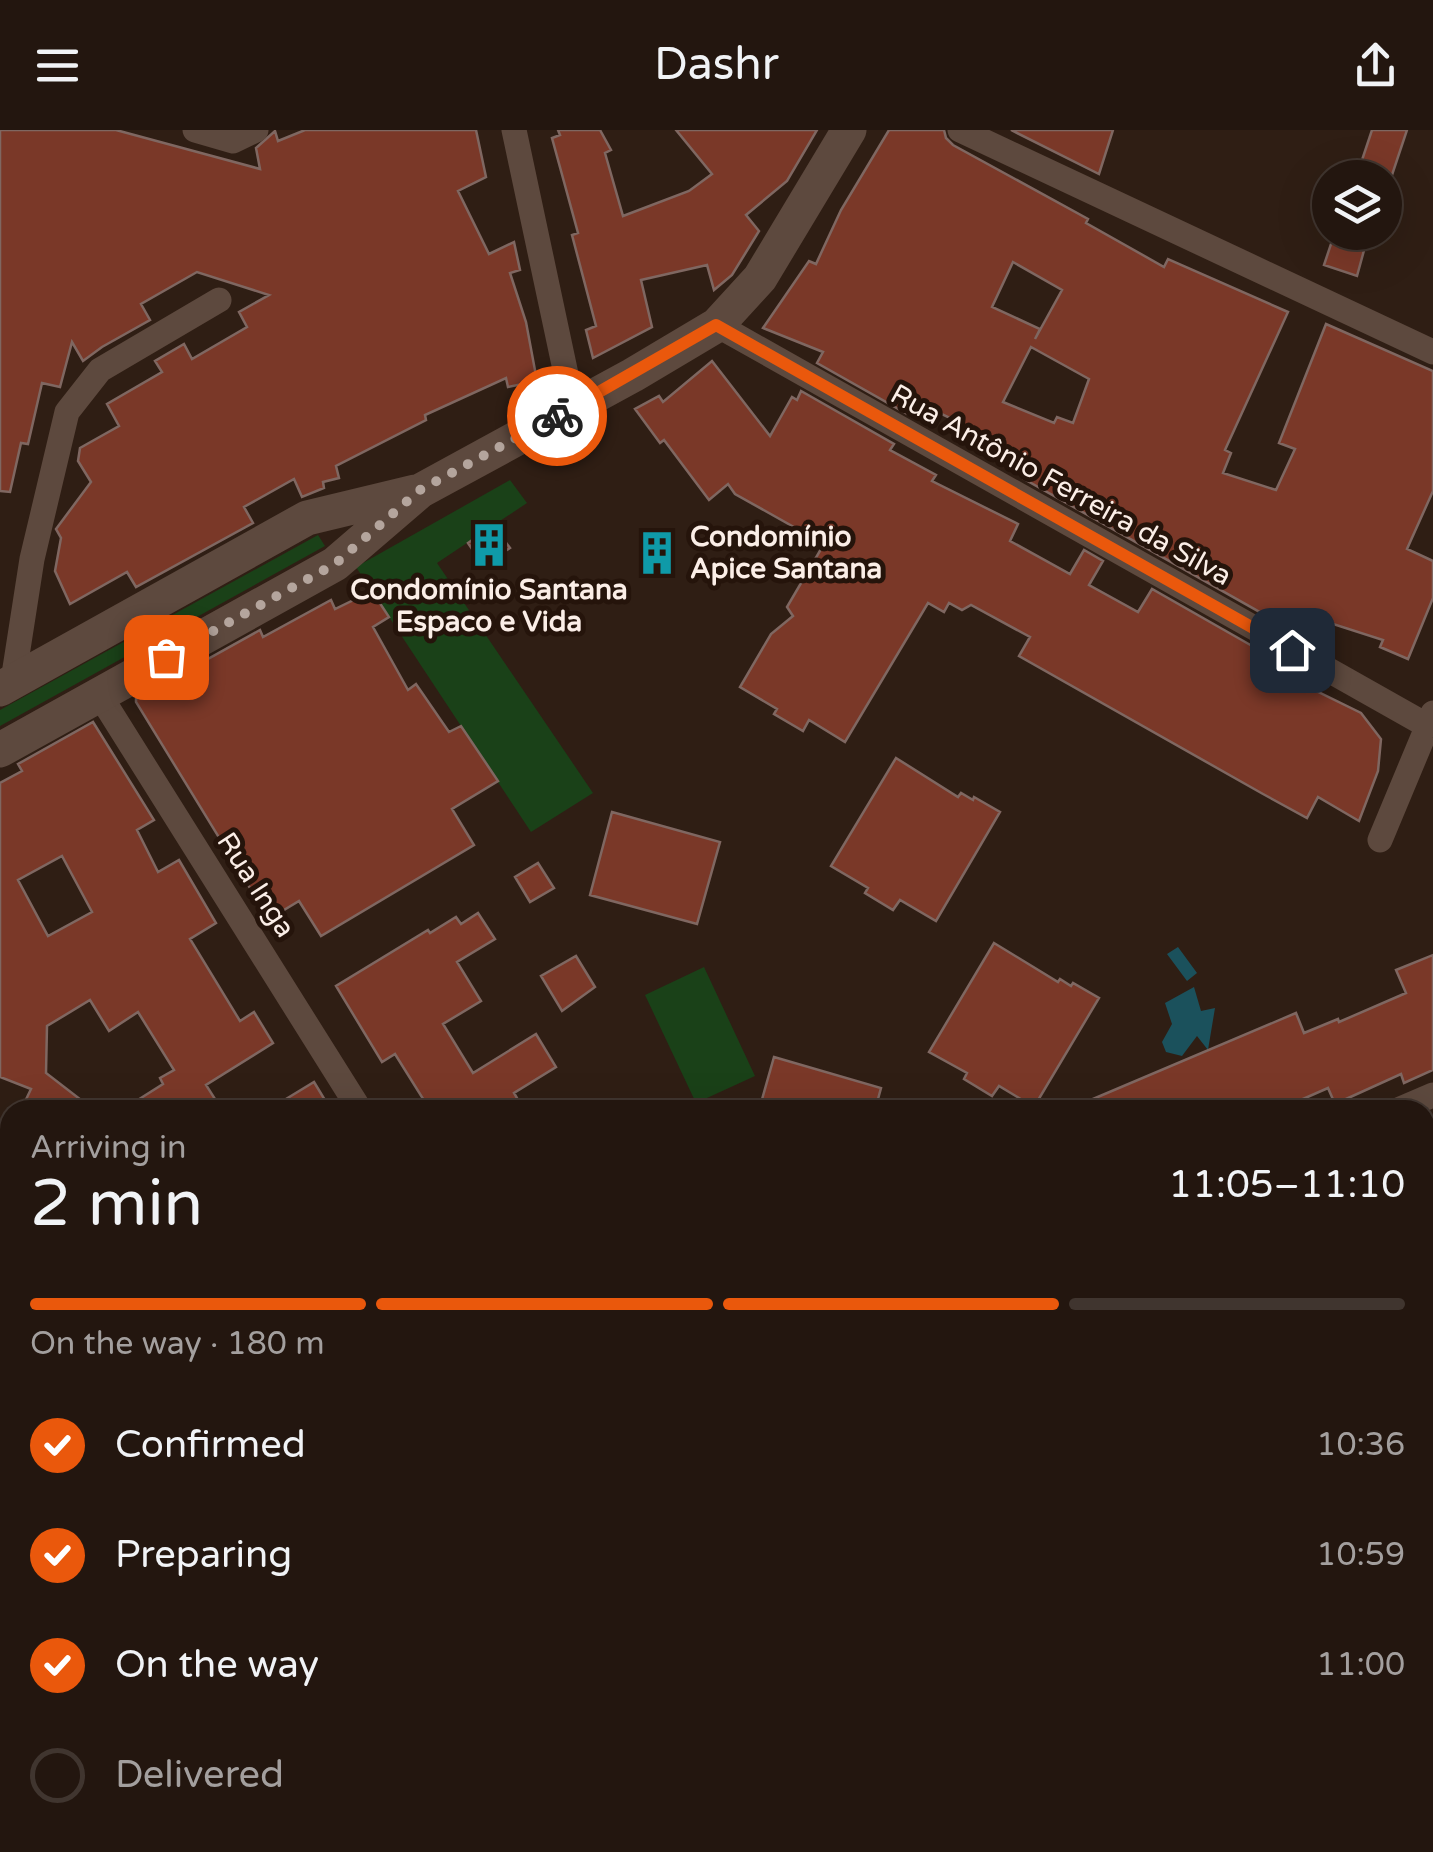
<!DOCTYPE html>
<html lang="en">
<head>
<meta charset="utf-8">
<style>
	:root { --surface:#23160f; --page:#2b1f18; --text:#f1f3f6; --muted:#a39f9e; --line:#40352f; --accent:#ea580c }
	body { margin:0; font-family:"Varela Round",sans-serif; background:var(--page); color:var(--text); height:100vh; display:flex; flex-direction:column; font-size:38px; white-space:nowrap }
	* { box-sizing:border-box; margin:0 }
	p { font-size:32px; color:var(--muted) }
	.icon { flex:none; width:55px; height:55px; fill:none; stroke:currentColor; stroke-width:2; stroke-linecap:round; stroke-linejoin:round }
	.map { position:relative; flex:1; overflow:hidden }
	.details { position:absolute; left:0px; top:970px; width:1435px; height:752px; display:flex; flex-direction:column; background:var(--surface); border-radius:30px 30px 0 0; box-shadow:0 10px 40px #0002,0 0 0 2px var(--line) }
	.details>* { flex:none }
	.controls { position:absolute; left:1312px; top:30px; display:grid; gap:20px }
	.controls a { display:grid; place-items:center; width:90px; height:90px; border-radius:50%; background:var(--surface); box-shadow:0 10px 40px #0002,0 0 0 2px var(--line); font-size:50px }
	.pin { position:absolute; display:grid; place-items:center; width:85px; height:85px; color:#fff; margin:-42px; border-radius:20px; box-shadow:0 5px 15px #0006 }
	.courier { position:absolute; display:grid; place-items:center; width:100px; height:100px; margin:-50px; border:8px solid #ea580c; border-radius:50%; background:#fff; color:#222; box-shadow:0 2px 12px #0007 }
	.summary em { font-style:normal; font-weight:600 }
	.summary div { display:flex; flex-direction:column-reverse }
	.summary { display:flex; align-items:center; justify-content:space-between; height:170px; padding:0 30px }
	h1 { font-size:65px; font-weight:600; line-height:75px }
	.bar { display:grid; grid-template-columns:repeat(4,1fr); gap:15px 10px; align-content:center; height:120px; padding:0 30px }
	.bar i { height:12px; border-radius:8px; background:var(--line) }
	.bar .selected { background:var(--accent) }
	.bar p { grid-column:span 4 }
	ol { padding:0 30px; list-style:none }
	li { display:flex; align-items:center; gap:30px; height:110px }
	li p { margin-inline-start:auto }
	li .icon { padding:10px; border-radius:50%; background:var(--accent); color:#fff; stroke-width:4 }
	li:last-child { color:var(--muted) }
	li i { width:55px; height:55px; border:5px solid var(--line); border-radius:50% }
	header { display:flex; justify-content:space-between; align-items:center; height:130px; padding:0 30px; background:var(--surface); font-size:45px; font-weight:600 }
	.map>svg:first-child { display:block }
	.green { fill:#1a4118 }
	.water { fill:#1b515c }
	.building { fill:#7a3828; stroke:#7f6761; stroke-width:2.5; fill-rule:evenodd }
	.lines { fill:none; stroke-linecap:round; stroke-linejoin:round }
	.street { stroke:#5d493e; stroke-width:25 }
	.secondary { stroke:#5d493e; stroke-width:35 }
	.done { stroke:#b4a59d; stroke-width:10; stroke-dasharray:0 18 }
	.route { stroke:#ea580c; stroke-width:12 }
	.labels { text-anchor:middle; dominant-baseline:central; stroke-width:10; stroke-linejoin:round; paint-order:stroke }
	.street-label { font-size:28px; fill:#fbeee7; stroke:#25140b }
	.poi-label { font-size:28px; font-weight:bold; fill:#fbeee7; stroke:#25140b; text-anchor:start }
</style>
</head>
<body>
<header><svg class="icon" aria-label="menu" viewBox="0 0 24 24"><path d="M4 6h16M4 12h16M4 18h16"/></svg>Dashr<svg class="icon" aria-label="share" viewBox="0 0 24 24"><path d="M12 15V3M7 8l5-5 5 5M5 13v7h14v-7"/></svg></header>
<div class="map">
<svg width="1433" height="1722" viewBox="0 0 1433 1722">
	<rect width="100%" height="100%" fill="#2f1e14"/>
	<path class="green" d="M510,350L527,373L437,433L593,663L531,702L356,437Z
		M318,405L325,416L0,596V580Z
		M704,837L755,946L696,973L645,865Z"/>
	<path class="water" d="M1178,817L1197,843L1187,851L1167,824Z
		M1194,857L1201,881L1215,878L1208,920L1197,906L1182,926L1166,922L1162,912L1172,894L1165,873Z"/>
	<path class="building" d="M0,0H116L260,39L256,18L275,1L278,11L305,0H476L486,47L458,61L489,124L514,112L520,140L510,143L526,192L537,251L508,257L506,248L425,285L426,290L336,336L339,348L323,352L324,358L302,367L294,349L244,377L253,393L136,457L127,442L70,474L55,441L61,408L56,399L91,352L78,331L80,318L119,296L107,274L162,242L155,231L184,214L192,229L247,197L239,182L269,165L197,142L141,174L150,190L102,217L83,231L72,212L60,257L42,253L28,314L21,313L10,362L0,361Z
		M558,0H600L611,20L605,23L623,86L689,61L712,44L676,0H817L787,51L746,85L759,101L732,145L714,160L707,135L641,150L652,197L593,228L586,200L596,196L572,105L578,103L552,8L560,5Z
		M889,0H944L946,8L953,15L1088,89L1086,93L1164,137L1168,129L1288,182L1225,320L1231,323L1223,343L1276,360L1295,319L1279,313L1326,194L1433,241V361L1407,419L1433,431V468L1408,529L1380,517L1383,510L1327,492L1325,497L1299,482L1288,498L1024,349L1029,338L973,315L971,298L919,273L911,286L817,233L823,222L763,198L809,131L816,134L841,80ZM1013,132L1062,160L1035,209L1040,199L992,177ZM1031,217L1089,249L1073,293L1057,287L1054,293L1003,272Z
		M1011,0H1113L1099,44Z
		M1372,0H1407L1391,48H1356Z
		M1335,102H1369L1357,146L1324,135Z
		M712,231L770,306L792,267L797,270L801,261L894,314L890,320L936,345L932,351L1018,394L1010,411L1070,444L1084,420L1103,431L1089,455L1138,482L1152,459L1268,525L1264,530L1291,544L1290,548L1361,583L1381,609L1378,641L1359,691L1318,667L1307,688L1263,664L1019,526L1030,507L971,475L962,480L949,473L944,482L928,473L845,612L809,590L803,601L774,584L777,579L740,557L771,504L793,486L787,477L824,414L735,364L728,354L709,370L664,310L660,313L635,279L659,266L663,272Z
		M493,395L510,418L483,435L468,413Z
		M372,461L389,487L373,497L408,560L416,554L449,602L461,596L498,651L452,679L474,715L321,806L299,771L269,789L136,572V569L260,500L263,507L331,470L335,479Z
		M93,592L154,690L137,700L158,742L179,730L216,793L190,809L240,891L254,882L273,913L206,955L222,980H122L163,954L160,948L174,940L138,882L109,901L90,870L47,896L46,943L94,980H21L31,959L0,947V653L22,641L18,634ZM62,726L92,782L48,806L18,750Z
		M896,628L958,667L961,663L973,670L974,667L1000,682L936,791L900,770L893,780L865,763L868,758L831,736Z
		M612,682L720,712L697,794L590,765Z
		M538,733L554,758L530,772L515,747Z
		M478,783L495,809L457,832L481,871L443,894L473,943L536,904L556,937L514,963L524,980H430L395,924L382,932L336,856L428,800L430,803L456,787L461,794Z
		M994,813L1058,852L1060,849L1071,856L1073,853L1099,868L1034,977L999,956L992,966L964,949L967,943L929,922Z
		M1433,825V940L1404,953L1401,944L1335,974L1328,958L1278,980H1067L1296,883L1304,903L1338,889L1339,892L1406,863L1396,840Z
		M576,826L595,857L562,881L541,846Z
		M774,927L881,958L875,980H759Z
		M314,952L331,980H268Z"/>
	<g class="lines">
		<path class="street" d="M195,0L233,11L256,0
			M514,0L573,277
			M960,0L1433,222
			M717,195L1428,596
			M13,551L32,429L67,282L100,240L219,170
			M99,564L360,980
			M1380,710L1433,583
			M1398,980L1433,965
			M1425,1269L1433,1266
			M1425,1535L1433,1531
			M0,1611L10,1613
			M387,1712L393,1722
			M173,1722L180,1712
			M979,1722L1002,1712"/>
		<path class="secondary" d="M0,559L307,388L415,362
			M0,620L335,434L420,361L633,245L717,195L760,148L849,0
			M0,1203L10,1205
			M540,1712L552,1722"/>
	</g>
	<g class="lines">
		<path class="done" d="M166,527L335,434L420,360L557,286"/>
		<path class="route" d="M557,286L716,195L1292,520"/>
	</g>
	<defs>
		<g id="building-bare" transform="scale(3.45)"><path d="M-4-6H4V6H1V3H-1V6H-4ZM-2.5-4.3h1.7v1.8h-1.7ZM.8-4.3h1.7v1.8H.8ZM-2.5-1h1.7V.8h-1.7ZM.8-1h1.7V.8H.8Z" fill="#0f9aa8" stroke="#25140b" stroke-width="2.5" paint-order="stroke"/></g>
	</defs>
	<g fill-rule="evenodd">
		<use href="#building-bare" x="489" y="415"/>
		<use href="#building-bare" x="657" y="423"/>
	</g>
	<g class="labels">
		<g class="street-label">
			<text transform="translate(1061 355) rotate(29)">Rua Antônio Ferreira da Silva</text>
			<text transform="translate(256 755) rotate(57)">Rua Inga</text>
		</g>
		<g class="poi-label">
			<text x="690" y="407">Condomínio<tspan x="690" dy="32">Apice Santana</tspan></text>
			<text x="489" y="460" text-anchor="middle">Condomínio Santana<tspan x="489" dy="32">Espaco e Vida</tspan></text>
		</g>
	</g>
</svg>
<div class="controls">
<a><svg class="icon" aria-label="layers" viewBox="0 0 24 24"><path d="M12 4l9 5-9 5-9-5zM3 14l9 5 9-5"/></svg></a>
</div>
<div class="pin" style="left:166px;top:527px;background:#ea580c"><svg class="icon" aria-label="bag" viewBox="0 0 24 24"><path d="M5 8h14l-1 12H6zM9 8a3 3 0 0 1 6 0"/></svg></div>
<div class="pin" style="left:1292px;top:520px;background:#1f2937"><svg class="icon" aria-label="home" viewBox="0 0 24 24"><path d="M3 11l9-7 9 7M6 9v11h12V9"/></svg></div>
<div class="courier" style="left:557px;top:286px"><svg class="icon" aria-label="bike" viewBox="0 0 24 24"><circle cx="6" cy="16" r="4"/><circle cx="18" cy="16" r="4"/><path d="M6 16l4-8h5l3 8M10 8l3 8H6M13 5h3"/></svg></div>
<section class="details">
<div class="summary"><div><h1>2 min</h1><p>Arriving in</p></div><em>11:05–11:10</em></div>
<div class="bar"><i class="selected"></i><i class="selected"></i><i class="selected"></i><i></i><p>On the way · 180 m</p></div>
<ol>
<li><svg class="icon" aria-label="check" viewBox="0 0 24 24"><path d="M5 12l5 5 9-10"/></svg>Confirmed<p>10:36</p></li>
<li><svg class="icon" aria-label="check" viewBox="0 0 24 24"><path d="M5 12l5 5 9-10"/></svg>Preparing<p>10:59</p></li>
<li><svg class="icon" aria-label="check" viewBox="0 0 24 24"><path d="M5 12l5 5 9-10"/></svg>On the way<p>11:00</p></li>
<li><i></i>Delivered</li>
</ol>
</section>
</div>
</body>
</html>
